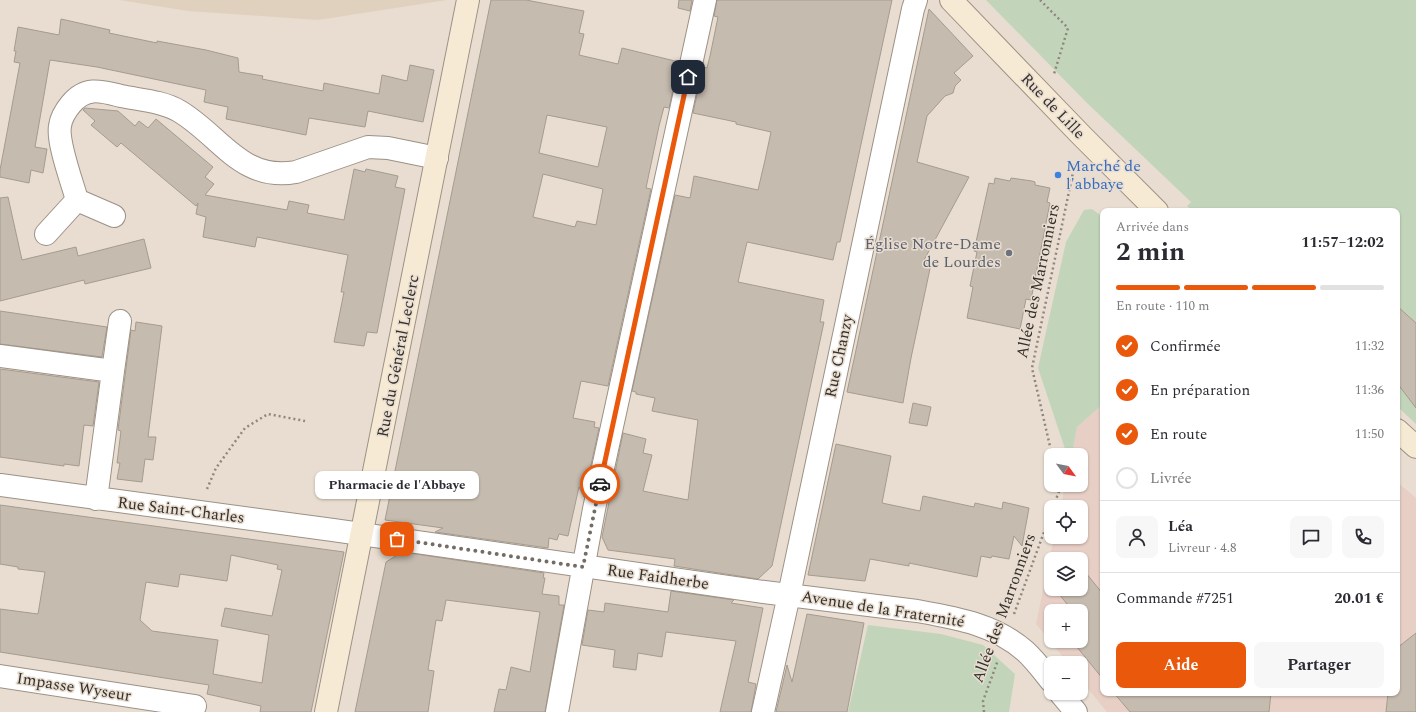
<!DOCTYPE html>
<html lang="fr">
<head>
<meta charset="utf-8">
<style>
	:root { --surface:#fff; --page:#f7f7f7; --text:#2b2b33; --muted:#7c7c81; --line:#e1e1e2; --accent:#ea580c }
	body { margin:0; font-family:Spectral,serif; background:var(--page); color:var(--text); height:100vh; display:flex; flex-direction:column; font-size:15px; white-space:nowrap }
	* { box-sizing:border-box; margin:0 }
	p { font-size:13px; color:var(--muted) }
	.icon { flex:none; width:22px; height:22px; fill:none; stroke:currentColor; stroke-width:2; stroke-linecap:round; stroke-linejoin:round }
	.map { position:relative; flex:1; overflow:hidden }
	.sheet { position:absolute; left:1100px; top:208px; width:300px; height:488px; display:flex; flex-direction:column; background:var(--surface); border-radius:8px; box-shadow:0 1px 3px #0004 }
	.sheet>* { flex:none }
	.needle { width:26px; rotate:122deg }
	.tools { position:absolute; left:1044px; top:448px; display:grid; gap:8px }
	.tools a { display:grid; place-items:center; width:44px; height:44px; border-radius:8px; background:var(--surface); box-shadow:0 1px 3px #0004; font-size:20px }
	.pin { position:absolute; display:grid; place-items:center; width:34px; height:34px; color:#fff; margin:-17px; border-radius:8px; box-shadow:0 2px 6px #0006 }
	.courier { position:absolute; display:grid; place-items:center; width:40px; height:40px; margin:-20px; border:3px solid #ea580c; border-radius:50%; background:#fff; color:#222; box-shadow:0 1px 5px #0007 }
	.bubble { position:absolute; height:28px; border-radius:8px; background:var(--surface); box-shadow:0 1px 3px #0004; font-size:13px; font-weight:700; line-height:28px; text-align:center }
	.summary em { font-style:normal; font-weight:700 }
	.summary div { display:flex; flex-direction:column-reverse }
	.summary { display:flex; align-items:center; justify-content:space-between; height:68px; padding:0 16px }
	h1 { font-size:26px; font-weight:700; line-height:30px }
	.bar { display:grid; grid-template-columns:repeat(4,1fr); gap:6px 4px; align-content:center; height:48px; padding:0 16px }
	.bar i { height:5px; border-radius:3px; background:var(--line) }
	.bar .selected { background:var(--accent) }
	.bar p { grid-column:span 4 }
	.line { display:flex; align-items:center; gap:10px; padding:0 16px; border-top:1px solid var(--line) }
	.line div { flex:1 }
	.round { display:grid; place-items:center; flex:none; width:42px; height:42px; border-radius:8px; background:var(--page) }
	ol { padding:0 16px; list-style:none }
	li { display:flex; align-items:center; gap:12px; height:44px }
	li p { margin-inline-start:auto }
	li .icon { padding:4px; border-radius:50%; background:var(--accent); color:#fff; stroke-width:4 }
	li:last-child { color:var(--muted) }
	li i { width:22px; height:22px; border:2px solid var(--line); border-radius:50% }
	.primary-button { display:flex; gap:8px; margin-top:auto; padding:8px 16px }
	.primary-button a { flex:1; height:46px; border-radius:8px; background:var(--accent); color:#fff; font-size:16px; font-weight:700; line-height:46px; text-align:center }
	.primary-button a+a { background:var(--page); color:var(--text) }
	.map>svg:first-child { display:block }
	.built { fill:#e0d1be }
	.education { fill:#e7cfc6; fill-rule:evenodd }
	.green { fill:#c2d5bb }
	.building { fill:#c6bbaf; stroke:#a59b8f; fill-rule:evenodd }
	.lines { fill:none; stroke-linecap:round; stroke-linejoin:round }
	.street-casing { stroke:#9c9186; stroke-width:24 }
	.secondary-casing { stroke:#9c9186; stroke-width:24 }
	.path { stroke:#8f877e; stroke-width:2.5; stroke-dasharray:2 3; stroke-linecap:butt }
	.street { stroke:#fff; stroke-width:22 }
	.secondary { stroke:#f7ead4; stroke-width:22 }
	.done { stroke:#746d65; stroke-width:4; stroke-dasharray:0 7.2 }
	.route { stroke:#ea580c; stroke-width:5 }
	.shop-dot { fill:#3f7fe0; stroke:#e8ddd0; stroke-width:1.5 }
	.worship-dot { fill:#6b7280; stroke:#e8ddd0; stroke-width:1.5 }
	.labels { text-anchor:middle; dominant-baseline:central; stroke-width:3; stroke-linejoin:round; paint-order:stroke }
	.street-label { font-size:16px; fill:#35302b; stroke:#e8ddd0 }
	.shop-label { font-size:16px; fill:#366cbe; stroke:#e8ddd0; text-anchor:start }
	.worship-label { font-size:16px; fill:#5b616d; stroke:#e8ddd0; text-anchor:end }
</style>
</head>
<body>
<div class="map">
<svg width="1416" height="712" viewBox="0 0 1416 712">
	<rect width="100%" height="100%" fill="#e8ddd0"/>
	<path class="built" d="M119,0H447L318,20L188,11Z"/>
	<path class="education" d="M1103,404V693H1397V482L1416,498V712H1107L1081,680V663H1068L1036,624L1054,537H1081V507H1061L1065,485H1081V455H1072L1077,427ZM1051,559H1081V589H1051ZM1051,611H1081V641H1051Z"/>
	<path class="green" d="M986,0H1416V424L1397,406V211H1193L1187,206L1191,202L1087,103Z
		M1092,209L1103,217V404L1077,427L1072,455H1067L1038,368L1066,242L1084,210Z
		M868,625L941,634L983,645L1015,674L1009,712H848Z"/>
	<path class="building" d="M491,0H526L584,11L579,33L584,34L579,55L618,64L622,48L679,62L669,108L664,107L659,126L646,188L651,189L608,386L581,381L573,418L595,422L594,427L599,428L584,497L579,487L568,536L559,534L557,540L549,538L548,548L435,532L443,528L385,520ZM547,115L607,127L598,167L539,153ZM543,174L603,189L596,225L577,221L575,227L533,217Z
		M679,0H692L690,11L678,8Z
		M717,0H892L840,242H837L833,260L747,242L738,282L824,300L820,322H824L772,566L758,579L674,566L675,559L608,550L602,537L623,433L646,439L643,453L652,455L643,491L688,500L698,420L652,411L655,398L636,394V392L632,391L675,195L690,198L694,176L758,190L765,160L771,132L736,124V122L693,113L703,67L707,68L710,56L718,17L714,16Z
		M929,9L973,56L954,73L961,80L955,86L953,93L945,96L927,116L917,162L969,177L923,262L931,264L911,358L903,403L847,392Z
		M61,19L110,30L109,33L157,43V41L206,50L238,58L239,72L263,76L262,79L323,91L324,83L379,94L382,75L407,81L410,65L434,70L423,122L368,111L365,127L309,118L306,135L226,119L228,107L204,102L206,90L97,67L50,60L35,147L47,149L43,173L31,170L29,183L0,177V170L20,63L14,62L16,51H14L18,27L59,35Z
		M85,108L118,111L135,126L139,121L148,128L156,119L213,167L205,177L214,184L205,195L287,210L289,201L309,205L307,213L344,220L354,169L365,172L366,169L398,176L395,187L405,189L377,333L367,332L364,346L334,342L344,292H341L348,255L257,237L255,247L203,237L206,217L196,214L198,203L196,206L121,143L117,147L91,125L95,121L83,110Z
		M995,178L1010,181L1011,178L1032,181L1035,182V185L1050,188L1047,202L1050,203L1038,264L1031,300L1026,299L1020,329L967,318L973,287L970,286L977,252L974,251L989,183L994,184Z
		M8,197L22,260L76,247L78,256L144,239L151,268L85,284L84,280L0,301V198Z
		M1397,306L1416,323V408L1397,383Z
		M0,311L107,327L102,357L0,344Z
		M136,322L162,326L148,437H156L153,460L145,459L142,482L117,479L120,463H117L121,431L118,430L131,330L135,331Z
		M0,369L99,382L93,426L84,425L79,466L64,464V466L0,457Z
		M913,403L931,407L927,426L909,423Z
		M836,444L891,456L882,503L920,511L923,496L974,507L975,503L1002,509L1003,502L1029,508L1022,546L1014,536L1009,559L992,556L991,558L981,556L977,577L909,563V566L870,559L865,581L808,575Z
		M0,505L344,552L311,712H260L261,706L207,694L209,685L0,652V609L38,614L45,572L18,569V567L0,564ZM231,555L278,565L277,569L282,570L272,616L225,608L221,626L269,635L262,683L213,674L218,640L152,631L140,620L146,582L178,587L180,574L227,581Z
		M402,552L544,573L543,578H545L542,594L559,596V605H564L545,712H494L499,689L506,690L511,667L530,672L540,612L446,600L442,621L436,620L428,670L434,671L428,712H355L386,562Z
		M1081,567L1103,594V679L1072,641H1081V611H1069L1071,609L1055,589H1081Z
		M671,591L734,600L731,603L763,608L748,682L756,684L751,712H720L736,641L666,632L662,657L638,653L636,670L613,667L615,650L582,645L588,610L604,612L605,603L668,612Z
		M807,614L864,623L847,712H776L787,665L792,682Z
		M1416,633V712H1386L1388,693H1397V648Z
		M1114,693H1271L1269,712H1130Z"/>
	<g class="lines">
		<g class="street-casing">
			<path id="street" d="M77,200C72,182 57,142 60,126C61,118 66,110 71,104C86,86 101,91 121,96C140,100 162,101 179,111C220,135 241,182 296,172L368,147L388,148L437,158
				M77,200L114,216
				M46,234L77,200
				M0,356L113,371L96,499
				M113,371L120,321
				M0,485L333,530L764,592L917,611C956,618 994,624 1025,651C1035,660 1043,671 1051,681
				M0,676L195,706
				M1060,693L1076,712
				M557,712L594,509L705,0
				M763,712L789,595L913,9L916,0"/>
		</g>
		<g class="secondary-casing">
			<path id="secondary" d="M951,0L1081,135L1157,211
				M1397,430L1416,447
				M326,712L468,0"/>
		</g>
		<path class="path" d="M1040,0L1068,28L1054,74
			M1052,455L1032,368L1075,163
			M207,489L216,468L245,428L268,414L305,421
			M1053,507L1060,489L1059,485
			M1014,614L1051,513
			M984,712L983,701L998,660"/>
		<use href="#street" class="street"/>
		<use href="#secondary" class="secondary"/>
	</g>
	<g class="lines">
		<path class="done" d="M397,539L583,567L600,484"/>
		<path class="route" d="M600,484L688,77"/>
	</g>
	<circle class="shop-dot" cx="1058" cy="175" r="4"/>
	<circle class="worship-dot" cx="1009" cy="253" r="4"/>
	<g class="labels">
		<g class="street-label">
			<text transform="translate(1053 106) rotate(46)">Rue de Lille</text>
			<text transform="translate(1038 281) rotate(-78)">Allée des Marronniers</text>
			<text transform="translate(398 356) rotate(-79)">Rue du Général Leclerc</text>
			<text transform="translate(839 356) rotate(-78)">Rue Chanzy</text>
			<text transform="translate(181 510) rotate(7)">Rue Saint-Charles</text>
			<text transform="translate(658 577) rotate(8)">Rue Faidherbe</text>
			<text transform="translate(1004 608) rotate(-70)">Allée des Marronniers</text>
			<text transform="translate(883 609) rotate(9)">Avenue de la Fraternité</text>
			<text transform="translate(74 687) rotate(9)">Impasse Wyseur</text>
		</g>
		<g class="shop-label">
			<text x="1066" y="166">Marché de<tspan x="1066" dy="18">l'abbaye</tspan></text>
		</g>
		<g class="worship-label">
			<text x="1001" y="244">Église Notre-Dame<tspan x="1001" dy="18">de Lourdes</tspan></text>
		</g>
	</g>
</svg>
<div class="tools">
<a><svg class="needle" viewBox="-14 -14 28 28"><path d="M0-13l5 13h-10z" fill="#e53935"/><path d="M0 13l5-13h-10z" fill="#7c7c81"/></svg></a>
<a><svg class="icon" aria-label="locate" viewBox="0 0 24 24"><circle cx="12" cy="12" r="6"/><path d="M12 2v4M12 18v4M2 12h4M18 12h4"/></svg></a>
<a><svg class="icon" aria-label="layers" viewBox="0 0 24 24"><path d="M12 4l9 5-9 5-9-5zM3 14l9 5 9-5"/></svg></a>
<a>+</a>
<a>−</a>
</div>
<div class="pin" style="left:397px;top:539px;background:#ea580c"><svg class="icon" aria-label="bag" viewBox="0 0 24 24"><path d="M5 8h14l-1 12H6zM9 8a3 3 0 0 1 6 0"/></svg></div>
<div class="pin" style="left:688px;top:77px;background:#1f2937"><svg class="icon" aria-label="home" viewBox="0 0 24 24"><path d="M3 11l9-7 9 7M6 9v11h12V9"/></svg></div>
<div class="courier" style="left:600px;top:484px"><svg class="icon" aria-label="car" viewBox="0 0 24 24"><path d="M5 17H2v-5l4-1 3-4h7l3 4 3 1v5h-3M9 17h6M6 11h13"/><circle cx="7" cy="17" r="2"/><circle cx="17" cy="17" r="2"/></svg></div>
<div class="bubble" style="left:315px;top:471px;width:164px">Pharmacie de l'Abbaye</div>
<section class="sheet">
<div class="summary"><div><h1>2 min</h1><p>Arrivée dans</p></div><em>11:57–12:02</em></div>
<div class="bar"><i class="selected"></i><i class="selected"></i><i class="selected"></i><i></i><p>En route · 110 m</p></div>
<ol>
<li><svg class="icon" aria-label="check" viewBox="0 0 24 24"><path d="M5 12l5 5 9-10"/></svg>Confirmée<p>11:32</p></li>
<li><svg class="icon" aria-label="check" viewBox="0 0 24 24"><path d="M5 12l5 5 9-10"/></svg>En préparation<p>11:36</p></li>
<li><svg class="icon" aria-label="check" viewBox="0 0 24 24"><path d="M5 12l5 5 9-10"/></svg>En route<p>11:50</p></li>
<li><i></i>Livrée</li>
</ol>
<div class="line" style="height:72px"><a class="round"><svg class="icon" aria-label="person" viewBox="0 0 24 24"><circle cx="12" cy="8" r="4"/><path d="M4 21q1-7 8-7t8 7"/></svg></a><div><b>Léa</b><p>Livreur · 4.8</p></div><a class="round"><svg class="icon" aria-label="chat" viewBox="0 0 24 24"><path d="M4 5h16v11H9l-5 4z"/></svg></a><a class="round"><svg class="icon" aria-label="phone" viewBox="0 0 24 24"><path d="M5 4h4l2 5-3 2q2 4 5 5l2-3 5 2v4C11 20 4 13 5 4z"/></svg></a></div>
<div class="line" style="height:52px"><div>Commande #7251</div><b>20.01 €</b></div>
<div class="primary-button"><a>Aide</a><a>Partager</a></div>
</section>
</div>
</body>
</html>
